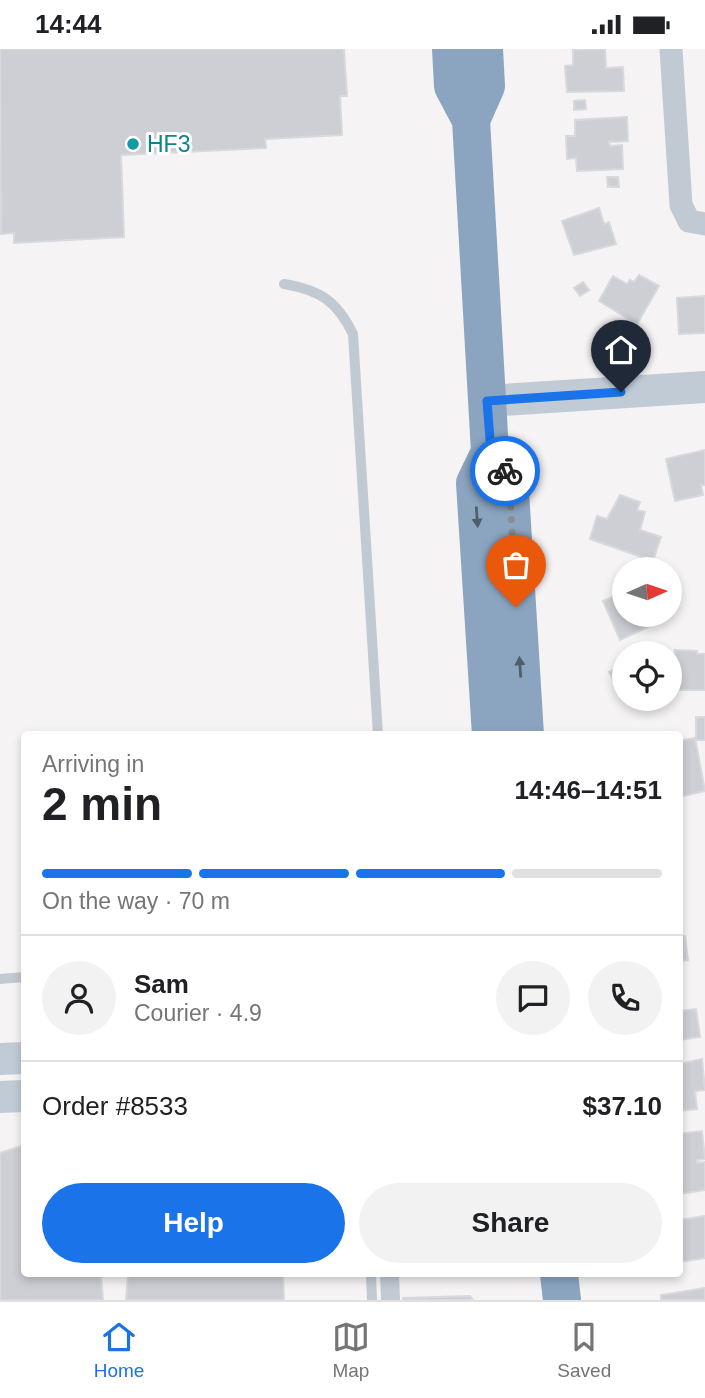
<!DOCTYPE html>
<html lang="en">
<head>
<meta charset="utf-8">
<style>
	:root { --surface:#fff; --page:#f2f2f2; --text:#202124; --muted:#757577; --line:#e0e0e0; --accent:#1a73e8 }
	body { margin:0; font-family:Helvetica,sans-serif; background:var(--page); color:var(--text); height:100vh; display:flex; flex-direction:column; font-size:26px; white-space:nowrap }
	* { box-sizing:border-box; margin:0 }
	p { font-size:23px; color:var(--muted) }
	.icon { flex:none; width:38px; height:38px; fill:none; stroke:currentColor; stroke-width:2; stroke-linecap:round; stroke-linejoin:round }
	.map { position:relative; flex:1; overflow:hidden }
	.panel { position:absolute; left:21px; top:682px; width:662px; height:546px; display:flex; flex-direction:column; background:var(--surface); border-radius:7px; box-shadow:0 4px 10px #0003 }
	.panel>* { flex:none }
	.needle { width:46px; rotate:87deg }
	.controls { position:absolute; left:612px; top:508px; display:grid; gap:14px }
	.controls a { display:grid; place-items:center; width:70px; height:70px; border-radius:50%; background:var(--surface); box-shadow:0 4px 10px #0003; font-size:35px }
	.pin { position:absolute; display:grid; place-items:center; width:60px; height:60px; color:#fff; margin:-72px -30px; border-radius:50% 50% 50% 0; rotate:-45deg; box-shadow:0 0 7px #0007 }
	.pin .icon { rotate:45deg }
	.courier { position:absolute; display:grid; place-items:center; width:70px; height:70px; margin:-35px; border:5px solid #1a73e8; border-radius:50%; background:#fff; color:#222; box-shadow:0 2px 9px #0007 }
	.head em { font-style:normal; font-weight:700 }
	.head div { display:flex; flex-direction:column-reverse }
	.head { display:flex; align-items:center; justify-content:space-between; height:119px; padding:0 21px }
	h1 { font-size:46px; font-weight:700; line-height:52px }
	.bar { display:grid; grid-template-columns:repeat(4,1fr); gap:10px 7px; align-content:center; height:84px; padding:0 21px }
	.bar i { height:9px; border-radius:5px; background:var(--line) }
	.bar .current { background:var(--accent) }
	.bar p { grid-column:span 4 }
	.line { display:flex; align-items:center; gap:18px; padding:0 21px; border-top:2px solid var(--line) }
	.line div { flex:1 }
	.round { display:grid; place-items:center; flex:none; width:74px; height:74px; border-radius:37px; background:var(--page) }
	.primary-button { display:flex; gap:14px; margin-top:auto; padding:14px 21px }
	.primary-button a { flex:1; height:80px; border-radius:42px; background:var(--accent); color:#fff; font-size:28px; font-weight:700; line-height:80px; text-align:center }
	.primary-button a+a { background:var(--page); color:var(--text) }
	.status { display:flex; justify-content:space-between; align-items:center; height:49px; padding:0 35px; background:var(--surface); direction:ltr }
	.status svg { height:19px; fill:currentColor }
	.tab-bar { display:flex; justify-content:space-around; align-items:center; height:98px; border-top:2px solid var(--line); background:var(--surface); font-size:19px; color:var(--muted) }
	.tab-bar a { display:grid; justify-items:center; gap:4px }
	.tab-bar .current { color:var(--accent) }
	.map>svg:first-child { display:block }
	.building { fill:#cdcfd5; stroke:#d7d9de; stroke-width:2 }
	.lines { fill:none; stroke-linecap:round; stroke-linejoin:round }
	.lane { stroke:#c1cad2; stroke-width:10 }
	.street { stroke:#c1cad2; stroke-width:23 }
	.secondary { stroke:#c1cbd6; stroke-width:32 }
	.highway { stroke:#8ba5c1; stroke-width:38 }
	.oneway { fill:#505e6b }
	.done { stroke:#868d94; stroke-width:7; stroke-dasharray:0 12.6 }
	.route { stroke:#1a73e8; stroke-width:9 }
	.culture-dot { fill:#0f9aa8; stroke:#fff; stroke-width:2.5 }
	.labels { text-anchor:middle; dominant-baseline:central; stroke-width:6; stroke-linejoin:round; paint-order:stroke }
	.culture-label { font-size:23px; fill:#0d838f; stroke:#fff; text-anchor:start }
</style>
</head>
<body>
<div class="status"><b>14:44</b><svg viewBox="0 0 49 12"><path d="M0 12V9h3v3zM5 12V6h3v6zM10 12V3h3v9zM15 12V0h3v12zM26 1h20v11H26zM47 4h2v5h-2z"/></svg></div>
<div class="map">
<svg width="705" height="1251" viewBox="0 0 705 1251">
	<rect width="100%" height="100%" fill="#f5f3f3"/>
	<path class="building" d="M0,0H344L347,47H340L342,86L265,90L266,99L121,106L124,188L14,194V184L1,185Z
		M605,0L606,19L623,18L624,42L567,43L565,17L573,16V1Z
		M585,51L586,60L574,61V52Z
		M627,68L628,92L609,93L610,97L622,96L623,120L577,122L576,109L567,110L566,87H575V71Z
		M607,128H618L619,138H608Z
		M599,159L604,175L609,173L616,195L574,206L562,172Z
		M639,226L659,237L637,275L599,252L613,227L627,235L630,231L634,233Z
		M583,233L589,241L580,247L574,239Z
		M705,247V284L679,285L677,249Z
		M705,401V436H701L703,446L675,452L666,410Z
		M620,446L640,453L637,461L645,463L640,481L661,488L653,512L590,490L597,467L607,470Z
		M625,542V565H663L665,570L620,591L603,552Z
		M675,601L697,602V605H705V641H674Z
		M624,615L625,629L615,634L609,623Z
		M696,668H705V691H696Z
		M695,689L705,742L683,747L679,733V692Z
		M685,887L688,911L679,912V888Z
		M696,960L700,988L679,991V962Z
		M702,1010L705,1041L695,1042L697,1060L679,1062V1015Z
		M702,1082L705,1110L697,1111V1114L705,1113V1141L679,1145V1085Z
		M24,1096V1225H101L103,1251H0V1104Z
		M705,1167V1209L679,1213V1171Z
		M128,1225H283L284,1251H126Z
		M705,1239V1251H661V1246Z
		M470,1247L473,1251H403V1249Z"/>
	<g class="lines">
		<path class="lane" d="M284,235C320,241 337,252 353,285L378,686
			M0,930L24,928
			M385,1225L386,1250
			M394,1225L395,1250
			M371,1226L372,1251"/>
		<path class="street" d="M671,0L681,156L689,172L705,175"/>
		<path class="secondary" d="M487,352L705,338
			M0,1010L24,1009
			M0,1048L24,1047"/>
		<path class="highway" d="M451,0L453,37L471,71L490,403L475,434L491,686
			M471,71L486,37L484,0
			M490,403L509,426L525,686
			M559,1225L562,1251"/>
	</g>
	<defs><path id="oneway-solid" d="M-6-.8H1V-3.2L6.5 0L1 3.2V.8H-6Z" transform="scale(1.75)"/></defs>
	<g class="oneway">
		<use href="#oneway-solid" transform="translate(477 468) rotate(86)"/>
		<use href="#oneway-solid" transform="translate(520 618) rotate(-94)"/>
	</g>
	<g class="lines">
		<path class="done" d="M505,422L509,426L516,558"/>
		<path class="route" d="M505,422L491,403L487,352L621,343"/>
	</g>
	<circle class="culture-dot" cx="133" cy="95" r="7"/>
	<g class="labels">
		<g class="culture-label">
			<text x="147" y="95">HF3</text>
		</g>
	</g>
</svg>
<div class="controls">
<a><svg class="needle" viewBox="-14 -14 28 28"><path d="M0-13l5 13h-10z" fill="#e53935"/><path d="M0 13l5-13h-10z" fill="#757577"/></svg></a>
<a><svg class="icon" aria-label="locate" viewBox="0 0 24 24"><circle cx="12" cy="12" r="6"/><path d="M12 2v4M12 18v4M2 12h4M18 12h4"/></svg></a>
</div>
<div class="pin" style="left:516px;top:558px;background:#ea580c"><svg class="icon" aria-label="bag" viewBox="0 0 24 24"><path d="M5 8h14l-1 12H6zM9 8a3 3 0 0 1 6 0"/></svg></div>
<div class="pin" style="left:621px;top:343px;background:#1f2937"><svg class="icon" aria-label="home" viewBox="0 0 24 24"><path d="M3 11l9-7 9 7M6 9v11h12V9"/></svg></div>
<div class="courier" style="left:505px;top:422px"><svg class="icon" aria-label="bike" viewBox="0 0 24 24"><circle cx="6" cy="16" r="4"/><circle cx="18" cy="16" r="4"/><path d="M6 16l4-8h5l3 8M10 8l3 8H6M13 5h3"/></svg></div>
<section class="panel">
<div class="head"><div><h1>2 min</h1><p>Arriving in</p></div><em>14:46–14:51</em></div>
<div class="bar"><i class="current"></i><i class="current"></i><i class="current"></i><i></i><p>On the way · 70 m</p></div>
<div class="line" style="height:126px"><a class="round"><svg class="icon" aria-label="person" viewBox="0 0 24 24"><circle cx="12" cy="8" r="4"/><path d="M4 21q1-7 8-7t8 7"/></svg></a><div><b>Sam</b><p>Courier · 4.9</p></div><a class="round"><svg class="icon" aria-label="chat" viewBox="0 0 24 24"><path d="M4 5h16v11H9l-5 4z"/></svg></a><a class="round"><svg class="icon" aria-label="phone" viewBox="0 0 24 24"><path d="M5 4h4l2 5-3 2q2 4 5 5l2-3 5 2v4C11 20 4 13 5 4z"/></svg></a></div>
<div class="line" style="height:91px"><div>Order #8533</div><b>$37.10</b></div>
<div class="primary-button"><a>Help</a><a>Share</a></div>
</section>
</div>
<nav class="tab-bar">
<a class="current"><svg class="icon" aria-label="home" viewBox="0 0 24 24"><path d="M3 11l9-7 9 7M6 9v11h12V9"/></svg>Home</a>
<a><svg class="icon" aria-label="map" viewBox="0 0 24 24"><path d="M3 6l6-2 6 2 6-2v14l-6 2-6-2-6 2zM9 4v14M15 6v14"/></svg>Map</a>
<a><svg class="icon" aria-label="saved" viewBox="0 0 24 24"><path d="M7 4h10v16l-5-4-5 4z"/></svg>Saved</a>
</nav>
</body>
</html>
